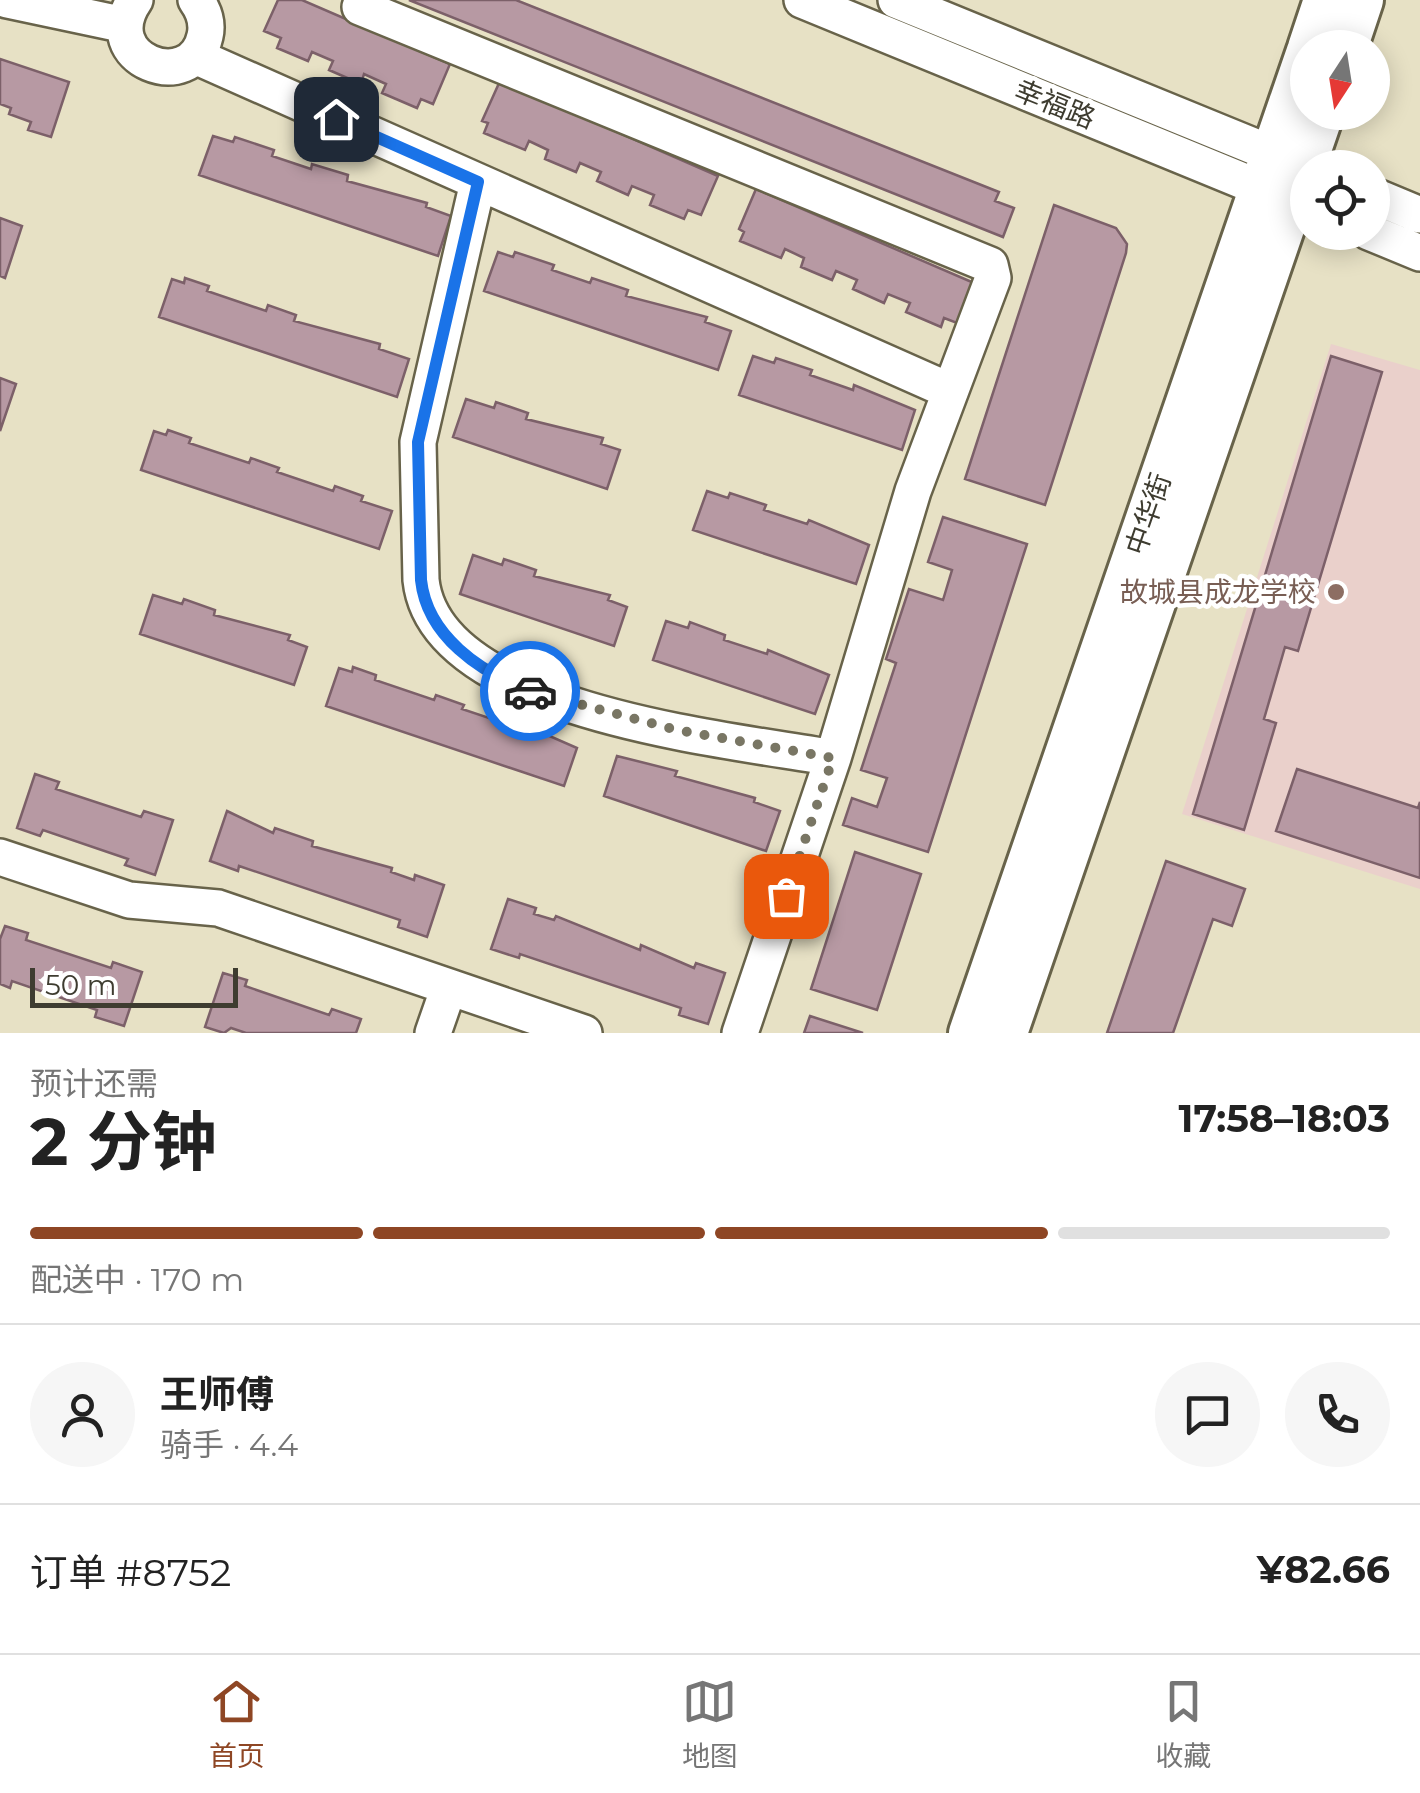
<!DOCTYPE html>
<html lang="zh">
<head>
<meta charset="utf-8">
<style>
	:root { --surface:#fff; --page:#f6f6f6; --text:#222; --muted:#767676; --line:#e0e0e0; --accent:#8e4624 }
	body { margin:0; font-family:Montserrat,"Noto Sans SC",sans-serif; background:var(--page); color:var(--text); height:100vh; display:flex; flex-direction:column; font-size:38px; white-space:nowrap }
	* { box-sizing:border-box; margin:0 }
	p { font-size:32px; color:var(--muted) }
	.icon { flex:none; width:55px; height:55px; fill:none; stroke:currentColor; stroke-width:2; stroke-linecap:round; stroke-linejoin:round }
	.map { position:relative; height:1033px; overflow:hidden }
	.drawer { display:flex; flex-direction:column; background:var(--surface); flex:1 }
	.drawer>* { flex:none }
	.needle { width:65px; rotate:192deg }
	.controls { position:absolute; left:1290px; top:30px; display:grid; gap:20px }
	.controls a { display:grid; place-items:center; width:100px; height:100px; border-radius:50%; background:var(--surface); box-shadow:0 5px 25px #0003; font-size:50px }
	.scale { position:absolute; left:30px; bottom:25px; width:208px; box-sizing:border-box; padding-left:10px; border:5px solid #3e3c30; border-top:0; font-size:28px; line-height:35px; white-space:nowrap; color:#3e3c30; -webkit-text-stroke:8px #fff; paint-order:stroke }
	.pin { position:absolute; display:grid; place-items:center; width:85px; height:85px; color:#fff; margin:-42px; border-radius:20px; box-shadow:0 5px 15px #0006 }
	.courier { position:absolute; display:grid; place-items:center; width:100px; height:100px; margin:-50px; border:8px solid #1a73e8; border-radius:50%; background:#fff; color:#222; box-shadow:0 2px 12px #0007 }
	.head em { font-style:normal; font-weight:700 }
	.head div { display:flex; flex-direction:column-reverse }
	.head { display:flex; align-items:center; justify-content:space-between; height:170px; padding:0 30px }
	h1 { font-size:65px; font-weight:700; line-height:75px }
	.bar { display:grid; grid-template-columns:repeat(4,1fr); gap:15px 10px; align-content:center; height:120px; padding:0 30px }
	.bar i { height:12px; border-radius:8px; background:var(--line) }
	.bar .active { background:var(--accent) }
	.bar p { grid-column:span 4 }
	.line { display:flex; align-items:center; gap:25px; padding:0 30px; border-top:2px solid var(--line) }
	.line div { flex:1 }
	.round { display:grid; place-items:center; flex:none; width:105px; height:105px; border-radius:52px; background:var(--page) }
	.menu { display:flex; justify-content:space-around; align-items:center; height:140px; border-top:2px solid var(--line); background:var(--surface); font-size:28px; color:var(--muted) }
	.menu a { display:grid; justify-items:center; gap:5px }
	.menu .active { color:var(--accent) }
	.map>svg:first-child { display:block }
	.education { fill:#ead0cb }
	.building { fill:#b799a3; stroke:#7c6069; stroke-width:2.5 }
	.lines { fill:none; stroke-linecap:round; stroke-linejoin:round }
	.minor-casing { stroke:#68634a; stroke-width:40 }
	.major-casing { stroke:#68634a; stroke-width:48 }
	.minor { stroke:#fff; stroke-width:35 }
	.major { stroke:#fff; stroke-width:42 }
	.done { stroke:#797664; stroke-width:10; stroke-dasharray:0 18 }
	.route { stroke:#1a73e8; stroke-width:12 }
	.education-dot { fill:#8d6e63; stroke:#fff; stroke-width:4 }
	.labels { text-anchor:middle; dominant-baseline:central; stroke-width:9; stroke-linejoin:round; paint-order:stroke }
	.street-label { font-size:28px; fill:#3e3c30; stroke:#fff }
	.education-label { font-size:28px; fill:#785e54; stroke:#fff; text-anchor:end }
</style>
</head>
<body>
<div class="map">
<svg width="1420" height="1033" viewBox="0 0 1420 1033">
	<rect width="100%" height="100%" fill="#e7e1c5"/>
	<path class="education" d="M1331,344L1420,370V889L1182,814Z"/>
	<path class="building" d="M278,0H302L450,64L433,104L421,99L417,108L382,93L386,84L364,74L361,84L329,70L333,61L312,52L308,61L277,48L281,38L264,31Z
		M409,0H516L999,192L995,201L1014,208L1003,237Z
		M0,59L69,82L51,137L28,130L31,122L9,114L11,108L0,104Z
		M500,81L718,176L701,215L688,210L684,219L650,205L654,195L632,186L628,195L597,181L601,172L580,163L576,172L545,159L548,150L529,141L525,150L484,133L488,123L482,121Z
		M213,136L233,142L235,137L274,150L272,156L311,169L312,164L348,175L347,181L427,203L426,207L451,216L438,256L199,175Z
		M756,189L974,283L957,323L944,318L941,327L906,312L910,303L888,294L884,303L853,289L857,280L836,271L832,280L801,267L804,258L785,249L781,258L740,241L744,232L739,229Z
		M1054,205L1116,228L1127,244L1126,253L1045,505L965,479Z
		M0,218L22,226L5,278L0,276Z
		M498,252L513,257L515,252L554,265L552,270L590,283L592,278L628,290L626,296L707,317L705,322L731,331L718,370L484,291Z
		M185,278L209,286L207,291L266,311L268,305L296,315L294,321L380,344L379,349L409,359L397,397L159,317L172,279L184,283Z
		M753,356L774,363L776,358L812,370L810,375L853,390L854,385L915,410L902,450L739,395Z
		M1331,356L1382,372L1298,651L1285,647L1264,719L1276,723L1244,830L1193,814Z
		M0,378L16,384L0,431Z
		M466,399L494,408L496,402L528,413L526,419L603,438L601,444L620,450L607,489L453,437Z
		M168,430L191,438L189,443L249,463L251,458L279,468L277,472L333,491L335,486L363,496L361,501L392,511L379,549L141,470L154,431L166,435Z
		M707,491L728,498L730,493L766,505L764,510L807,524L809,520L869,545L856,584L693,530Z
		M943,517L1027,544L928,852L843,825L852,798L877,807L887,778L861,770L896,663L886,659L909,589L943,600L952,570L928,562Z
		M473,555L502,565L504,559L536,570L534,576L610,595L608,600L627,607L614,646L460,594Z
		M153,595L182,604L184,599L215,610L214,615L290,635L288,640L307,647L294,685L140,634Z
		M666,621L688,628L690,622L725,635L724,640L767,654L768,650L829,675L815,714L653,660Z
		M353,667L376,675L375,680L434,700L436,695L464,705L462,709L519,728L520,723L577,748L564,786L326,706L339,668L352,672Z
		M617,756L677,771L675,776L755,798L754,802L780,811L766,851L604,796Z
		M1297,769L1418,808L1420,802V878L1276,831Z
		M35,774L59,782L56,789L141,817L144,811L173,820L155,875L125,865L128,859L43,830L40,836L17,828Z
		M227,811L273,833L275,828L313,841L312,846L392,868L391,872L414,880L415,875L444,885L427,937L398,927L400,920L239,866L238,871L210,861Z
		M855,852L921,874L877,1010L811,989Z
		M1166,861L1245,889L1232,926L1213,919L1173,1033H1107Z
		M508,899L536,908L534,914L554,920L556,916L640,950L641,945L694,968L696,963L725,973L708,1024L679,1015L681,1008L520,954L519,958L491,949Z
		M5,926L28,933L26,940L111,968L113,962L142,972L124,1026L95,1017L97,1010L12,981L10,988L0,984V939Z
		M223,973L247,980L245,986L329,1015L332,1009L361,1019L356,1033H246L231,1028L224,1033L205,1027Z
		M810,1016L863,1033H804Z"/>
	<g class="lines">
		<g class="minor-casing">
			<path id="minor" d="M7,0L125,25
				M135,0C94,60 192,96 205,36C208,23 204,11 196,0
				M802,0L1282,197
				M896,0L1297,164
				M360,7L990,265L993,278L913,491L833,758L740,1033
				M195,56L950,391
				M478,182L418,442L421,580C435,712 728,739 833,758
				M1372,195L1420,215
				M1369,232L1420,253
				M0,857L129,900L218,908L584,1033
				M433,1033L449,987"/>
		</g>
		<g class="major-casing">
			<path id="major" d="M1309,48L1325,0
				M1346,48L1362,0
				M970,1033L1308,51
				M1006,1033L1323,112"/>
		</g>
		<use href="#minor" class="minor"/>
		<use href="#major" class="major"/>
	</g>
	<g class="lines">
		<path class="done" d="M530,691L677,730L833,758L786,896"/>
		<path class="route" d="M336,119L478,182L418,442L421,580C427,636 480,672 530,691"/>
	</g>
	<circle class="education-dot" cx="1336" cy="592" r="10"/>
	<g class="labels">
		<g class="street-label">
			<text transform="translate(1055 104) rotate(22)">幸福路</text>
			<text transform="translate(1148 514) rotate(-71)">中华街</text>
		</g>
		<g class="education-label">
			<text x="1316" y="592">故城县成龙学校</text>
		</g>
	</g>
</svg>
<div class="controls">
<a><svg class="needle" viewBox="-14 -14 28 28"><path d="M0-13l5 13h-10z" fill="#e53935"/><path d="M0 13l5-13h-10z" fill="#767676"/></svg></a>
<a><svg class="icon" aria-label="locate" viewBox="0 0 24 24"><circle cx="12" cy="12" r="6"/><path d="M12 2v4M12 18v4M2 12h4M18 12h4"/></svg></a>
</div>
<div class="scale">50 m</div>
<div class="pin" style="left:786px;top:896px;background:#ea580c"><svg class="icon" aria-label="bag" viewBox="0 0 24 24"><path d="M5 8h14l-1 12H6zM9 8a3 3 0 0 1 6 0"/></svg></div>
<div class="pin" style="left:336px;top:119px;background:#1f2937"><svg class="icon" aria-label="home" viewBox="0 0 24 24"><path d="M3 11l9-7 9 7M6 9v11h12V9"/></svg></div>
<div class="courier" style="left:530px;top:691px"><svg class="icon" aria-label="car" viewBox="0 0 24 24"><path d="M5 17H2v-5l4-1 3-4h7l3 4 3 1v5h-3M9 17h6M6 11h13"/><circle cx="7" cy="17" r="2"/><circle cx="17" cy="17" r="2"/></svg></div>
</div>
<section class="drawer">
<div class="head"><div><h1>2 分钟</h1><p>预计还需</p></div><em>17:58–18:03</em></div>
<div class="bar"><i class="active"></i><i class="active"></i><i class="active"></i><i></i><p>配送中 · 170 m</p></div>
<div class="line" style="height:180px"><a class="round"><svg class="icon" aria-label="person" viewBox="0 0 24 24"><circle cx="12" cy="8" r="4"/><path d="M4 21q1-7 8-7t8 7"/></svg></a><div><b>王师傅</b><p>骑手 · 4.4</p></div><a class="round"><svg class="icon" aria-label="chat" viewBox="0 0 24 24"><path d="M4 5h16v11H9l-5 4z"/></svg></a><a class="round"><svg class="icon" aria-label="phone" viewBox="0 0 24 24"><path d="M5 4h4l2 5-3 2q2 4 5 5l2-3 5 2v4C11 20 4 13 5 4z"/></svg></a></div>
<div class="line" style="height:130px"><div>订单 #8752</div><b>¥82.66</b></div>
</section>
<nav class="menu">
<a class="active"><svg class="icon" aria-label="home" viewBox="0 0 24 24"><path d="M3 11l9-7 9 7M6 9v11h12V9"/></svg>首页</a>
<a><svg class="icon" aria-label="map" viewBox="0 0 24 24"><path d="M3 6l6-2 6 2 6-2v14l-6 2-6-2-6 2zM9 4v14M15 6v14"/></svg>地图</a>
<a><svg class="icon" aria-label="saved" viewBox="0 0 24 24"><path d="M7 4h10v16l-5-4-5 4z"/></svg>收藏</a>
</nav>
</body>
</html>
